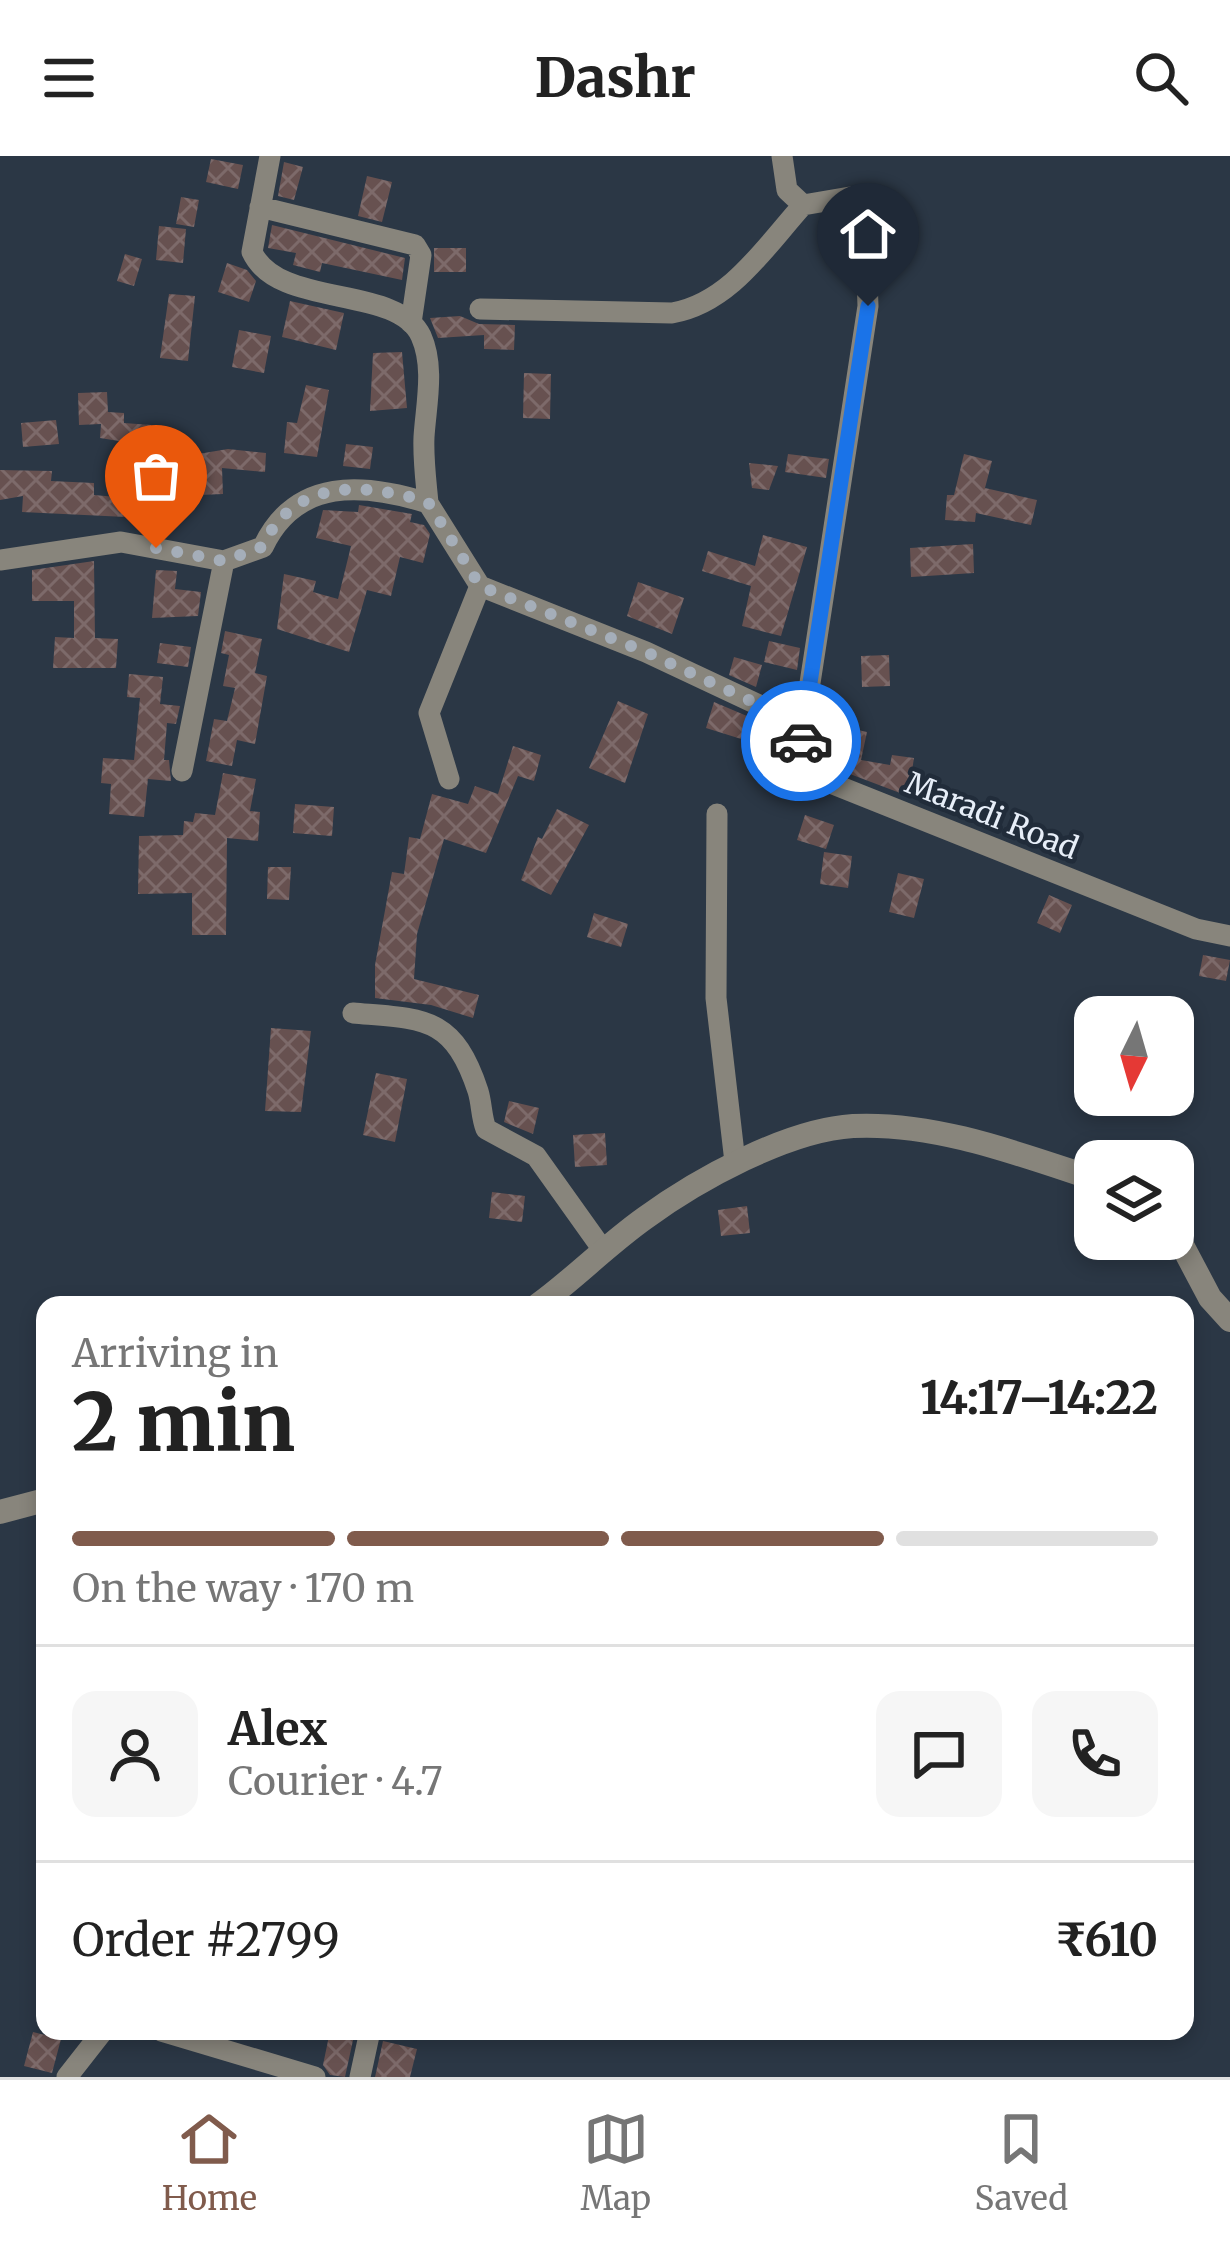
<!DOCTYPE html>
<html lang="en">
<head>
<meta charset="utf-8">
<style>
	:root { --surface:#fff; --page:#f6f6f6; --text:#222; --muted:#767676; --line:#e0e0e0; --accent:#805b4c }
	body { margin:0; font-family:Merriweather,serif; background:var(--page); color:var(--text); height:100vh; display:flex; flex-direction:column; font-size:45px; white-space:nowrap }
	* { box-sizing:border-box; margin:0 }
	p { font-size:39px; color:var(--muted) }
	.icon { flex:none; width:66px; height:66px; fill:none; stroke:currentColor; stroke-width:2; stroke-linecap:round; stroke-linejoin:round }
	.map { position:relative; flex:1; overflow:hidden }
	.panel { position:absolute; left:36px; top:1140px; width:1158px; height:744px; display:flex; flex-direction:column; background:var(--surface); border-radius:24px; box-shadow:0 6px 18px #0003 }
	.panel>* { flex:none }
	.needle { width:78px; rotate:185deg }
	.buttons { position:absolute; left:1074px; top:840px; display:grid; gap:24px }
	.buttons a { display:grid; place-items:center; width:120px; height:120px; border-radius:24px; background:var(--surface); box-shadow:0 6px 18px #0003; font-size:60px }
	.pin { position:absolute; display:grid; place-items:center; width:102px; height:102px; color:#fff; margin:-123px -51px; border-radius:50% 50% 50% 0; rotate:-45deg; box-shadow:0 0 12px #0007 }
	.pin .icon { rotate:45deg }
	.courier { position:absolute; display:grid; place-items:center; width:120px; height:120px; margin:-60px; border:9px solid #1a73e8; border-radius:50%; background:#fff; color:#222; box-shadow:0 3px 15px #0007 }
	.summary em { font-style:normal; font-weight:800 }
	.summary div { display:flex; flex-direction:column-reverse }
	.summary { display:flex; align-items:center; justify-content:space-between; height:204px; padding:0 36px }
	h1 { font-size:78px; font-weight:800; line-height:90px }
	.bar { display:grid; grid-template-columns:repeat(4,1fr); gap:18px 12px; align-content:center; height:144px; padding:0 36px }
	.bar i { height:15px; border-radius:9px; background:var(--line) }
	.bar .selected { background:var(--accent) }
	.bar p { grid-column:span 4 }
	.line { display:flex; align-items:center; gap:30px; padding:0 36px; border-top:3px solid var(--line) }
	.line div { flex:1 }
	.round { display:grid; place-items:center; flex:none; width:126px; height:126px; border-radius:24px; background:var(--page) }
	header { display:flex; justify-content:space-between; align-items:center; height:156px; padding:0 36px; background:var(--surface); font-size:54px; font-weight:800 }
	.menu { display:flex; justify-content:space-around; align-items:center; height:168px; border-top:3px solid var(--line); background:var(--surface); font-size:33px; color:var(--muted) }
	.menu a { display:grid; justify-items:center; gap:6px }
	.menu .selected { color:var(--accent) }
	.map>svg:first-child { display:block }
	.building { fill:url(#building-cross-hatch) }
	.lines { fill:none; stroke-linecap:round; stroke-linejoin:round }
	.minor { stroke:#88857c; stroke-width:21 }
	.tertiary { stroke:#88857c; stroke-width:24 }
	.done { stroke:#a5aeb9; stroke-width:12; stroke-dasharray:0 21.6 }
	.route { stroke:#1a73e8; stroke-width:15 }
	.labels { text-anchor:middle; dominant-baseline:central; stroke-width:9; stroke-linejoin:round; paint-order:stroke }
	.street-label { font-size:30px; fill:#e7eef8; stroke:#212c3a }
</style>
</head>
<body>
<header><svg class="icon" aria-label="menu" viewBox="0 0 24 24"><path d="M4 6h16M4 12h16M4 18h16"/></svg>Dashr<svg class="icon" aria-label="search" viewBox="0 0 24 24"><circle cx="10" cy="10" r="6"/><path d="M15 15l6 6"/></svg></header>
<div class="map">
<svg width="1230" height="1921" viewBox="0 0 1230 1921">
	<defs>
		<pattern id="building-cross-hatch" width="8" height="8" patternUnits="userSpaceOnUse" patternTransform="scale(3)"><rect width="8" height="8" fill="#675150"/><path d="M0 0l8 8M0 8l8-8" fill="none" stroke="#7d6a6a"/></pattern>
	</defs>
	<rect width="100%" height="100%" fill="#2b3745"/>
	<path class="building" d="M211,3L243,9L238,33L206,26Z
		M284,6L303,11L294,44L278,40Z
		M367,20L392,26L382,66L358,60Z
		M181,41L199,44L194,71L176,68Z
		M272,69L405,102L402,124L322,107L320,116L293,109L296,97L268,92Z
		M159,70L186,73L183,107L156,104Z
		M434,92H466V116H434Z
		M125,98L142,103L134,130L117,125Z
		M227,107L247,114L256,125L249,146L218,136Z
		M169,138L195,140L188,205L160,202Z
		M290,145L344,157L336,194L282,181Z
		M460,160L479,168L515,169L514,194L484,193V179L438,182L430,162Z
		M239,174L271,180L264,217L232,211Z
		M402,196L407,252L370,255L373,197Z
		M524,217L551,218L550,263L523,262Z
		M306,229L329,234L317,301L284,297L287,266L297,267Z
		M107,236L108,256L124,257V267L151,269L150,290L100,282L101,268L79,269L78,237Z
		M56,264L59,288L23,291L21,267Z
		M346,288L373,291L370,313L343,310Z
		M228,293L266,297L265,316L222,312L223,338L200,339L198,298Z
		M788,298L829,303L826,322L785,316Z
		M964,298L992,305L985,332L1037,344L1031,369L976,357L975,366L945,364L947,339H954Z
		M749,307L778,310L769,334L752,332Z
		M0,314L52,315L51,325L94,327V339L128,342L126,361L22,356L23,340L0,344Z
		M359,349L412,358L410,366L424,369L430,378L423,407L400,401L391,440L367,434L349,496L277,473L284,418L316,425L313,436L338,443L351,390L316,382L323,354L358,356Z
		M763,379L807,391L781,480L742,470L751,430L702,415L708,395L755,410Z
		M973,388L974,417L911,421L910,392Z
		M94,405L95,482L118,483L116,512H53L55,481L74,482V445H32V414Z
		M156,414L177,415L175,433L201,436L198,460L152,462Z
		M638,426L684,442L672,478L627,460Z
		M225,475L262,483L255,517L267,520L255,588L237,584L232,610L206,605L214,563L227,565L235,532L223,530L229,499L221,497Z
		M769,485L800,492L797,514L764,506Z
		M160,487L191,491L188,511L157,507Z
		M889,499L890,530L862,531L861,500Z
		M734,501L762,509L756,531L729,519Z
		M129,518L163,521L160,548L180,550L176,568L167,567L164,604H169L171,625L148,623L144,661L109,658L111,628L101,627L103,602L134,604L140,542L127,541Z
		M618,545L648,558L625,627L589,612Z
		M714,546L754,563L759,569L754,587L706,572Z
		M830,568L867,576L861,604L890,609L892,599L914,602L908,640L842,615L843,597L824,593Z
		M513,590L541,599L534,625L518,620L486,697L444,683L417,778L414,823L479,839L473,862L431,849L375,842V809L392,716L404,718L409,681L420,683L432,638L468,648L475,630L498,638Z
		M223,617L256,623L250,655L260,656L258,685L227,682L226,779H192V737L138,738L139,680L183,679L184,665L193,666L195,657L215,659Z
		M295,648L334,651L332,680L293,677Z
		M557,653L589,669L551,739L521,724L538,681L542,683Z
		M805,659L834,669L826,693L797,684Z
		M824,696L852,700L848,732L820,728Z
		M268,711H291L289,744L267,743Z
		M898,717L924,723L914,762L889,756Z
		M1049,739L1072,749L1060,777L1037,767Z
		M594,757L628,768L621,791L587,781Z
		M1203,799L1230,804L1226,825L1199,820Z
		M271,872L311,875L301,956L265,955Z
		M376,917L407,923L395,986L363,979Z
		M509,945L539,952L533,978L504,966Z
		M605,977L607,1009L575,1011L573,979Z
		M492,1036L525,1040L522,1066L489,1062Z
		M747,1050L750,1077L721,1080L718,1054Z
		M330,1875H355L345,1921L330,1919L323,1909Z
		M33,1876L61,1883L52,1917L24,1910Z
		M383,1885L417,1893L410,1921H375Z"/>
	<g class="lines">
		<path class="minor" d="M270,0L252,96C278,153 397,128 421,180C435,211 426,249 424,281C423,303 426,325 428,347
			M782,0L787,34L803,49L850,41L865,65L868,150L800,592
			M260,51L415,89L421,99L411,167
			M480,153L672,157C730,147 765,91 803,49
			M0,404L121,386L224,405L263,391C296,321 364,327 428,347L480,430L646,496L763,551L833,628L1196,773L1230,780
			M182,615L224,405
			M449,623L429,557L480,430
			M717,658L716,842L735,1006
			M353,857C423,863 453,859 478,935C482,948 481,960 486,973L536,1000L603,1094
			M161,1875L315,1921
			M67,1921L103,1875
			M360,1921L370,1875"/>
		<path class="tertiary" d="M1173,1072L1210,1142L1230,1164
			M538,1149C575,1122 607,1089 645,1062C697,1024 787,974 853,970C935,966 1019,998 1095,1023
			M0,1356L45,1344"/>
	</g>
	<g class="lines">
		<path class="done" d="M156,392L224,405L262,391C295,321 364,327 428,346L480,430L646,496L764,551L800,592L801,585"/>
		<path class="route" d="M801,585L868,150"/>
	</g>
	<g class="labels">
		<g class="street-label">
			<text transform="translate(992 659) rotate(22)">Maradi Road</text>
		</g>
	</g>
</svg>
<div class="buttons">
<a><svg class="needle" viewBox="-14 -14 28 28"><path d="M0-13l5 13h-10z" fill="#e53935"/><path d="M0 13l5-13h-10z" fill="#767676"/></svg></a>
<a><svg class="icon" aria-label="layers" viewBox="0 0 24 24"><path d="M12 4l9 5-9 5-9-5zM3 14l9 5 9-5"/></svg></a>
</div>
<div class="pin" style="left:156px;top:392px;background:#ea580c"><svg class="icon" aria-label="bag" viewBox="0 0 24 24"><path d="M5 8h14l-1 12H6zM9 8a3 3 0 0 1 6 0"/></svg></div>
<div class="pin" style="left:868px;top:150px;background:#1f2937"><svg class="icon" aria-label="home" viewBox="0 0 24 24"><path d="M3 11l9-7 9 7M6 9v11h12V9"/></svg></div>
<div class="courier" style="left:801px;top:585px"><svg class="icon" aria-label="car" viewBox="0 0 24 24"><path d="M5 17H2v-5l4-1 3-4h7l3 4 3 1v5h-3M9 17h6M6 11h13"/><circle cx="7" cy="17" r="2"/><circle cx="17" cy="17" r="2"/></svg></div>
<section class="panel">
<div class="summary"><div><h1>2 min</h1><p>Arriving in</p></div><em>14:17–14:22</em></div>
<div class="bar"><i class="selected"></i><i class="selected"></i><i class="selected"></i><i></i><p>On the way · 170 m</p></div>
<div class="line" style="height:216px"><a class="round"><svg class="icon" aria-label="person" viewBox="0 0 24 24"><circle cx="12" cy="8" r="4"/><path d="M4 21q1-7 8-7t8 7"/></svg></a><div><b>Alex</b><p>Courier · 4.7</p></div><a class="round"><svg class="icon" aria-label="chat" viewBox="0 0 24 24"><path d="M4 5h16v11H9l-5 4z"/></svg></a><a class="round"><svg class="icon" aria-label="phone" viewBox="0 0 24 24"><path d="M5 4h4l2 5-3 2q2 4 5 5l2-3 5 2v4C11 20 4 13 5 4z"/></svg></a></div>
<div class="line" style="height:156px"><div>Order #2799</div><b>₹610</b></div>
</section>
</div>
<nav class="menu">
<a class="selected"><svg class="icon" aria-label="home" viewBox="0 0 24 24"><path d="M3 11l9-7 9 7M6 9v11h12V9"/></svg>Home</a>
<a><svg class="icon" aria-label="map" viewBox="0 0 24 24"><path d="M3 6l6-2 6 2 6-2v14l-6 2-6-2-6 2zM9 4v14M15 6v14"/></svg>Map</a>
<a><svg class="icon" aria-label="saved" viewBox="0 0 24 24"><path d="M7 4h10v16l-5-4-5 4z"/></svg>Saved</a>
</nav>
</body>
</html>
